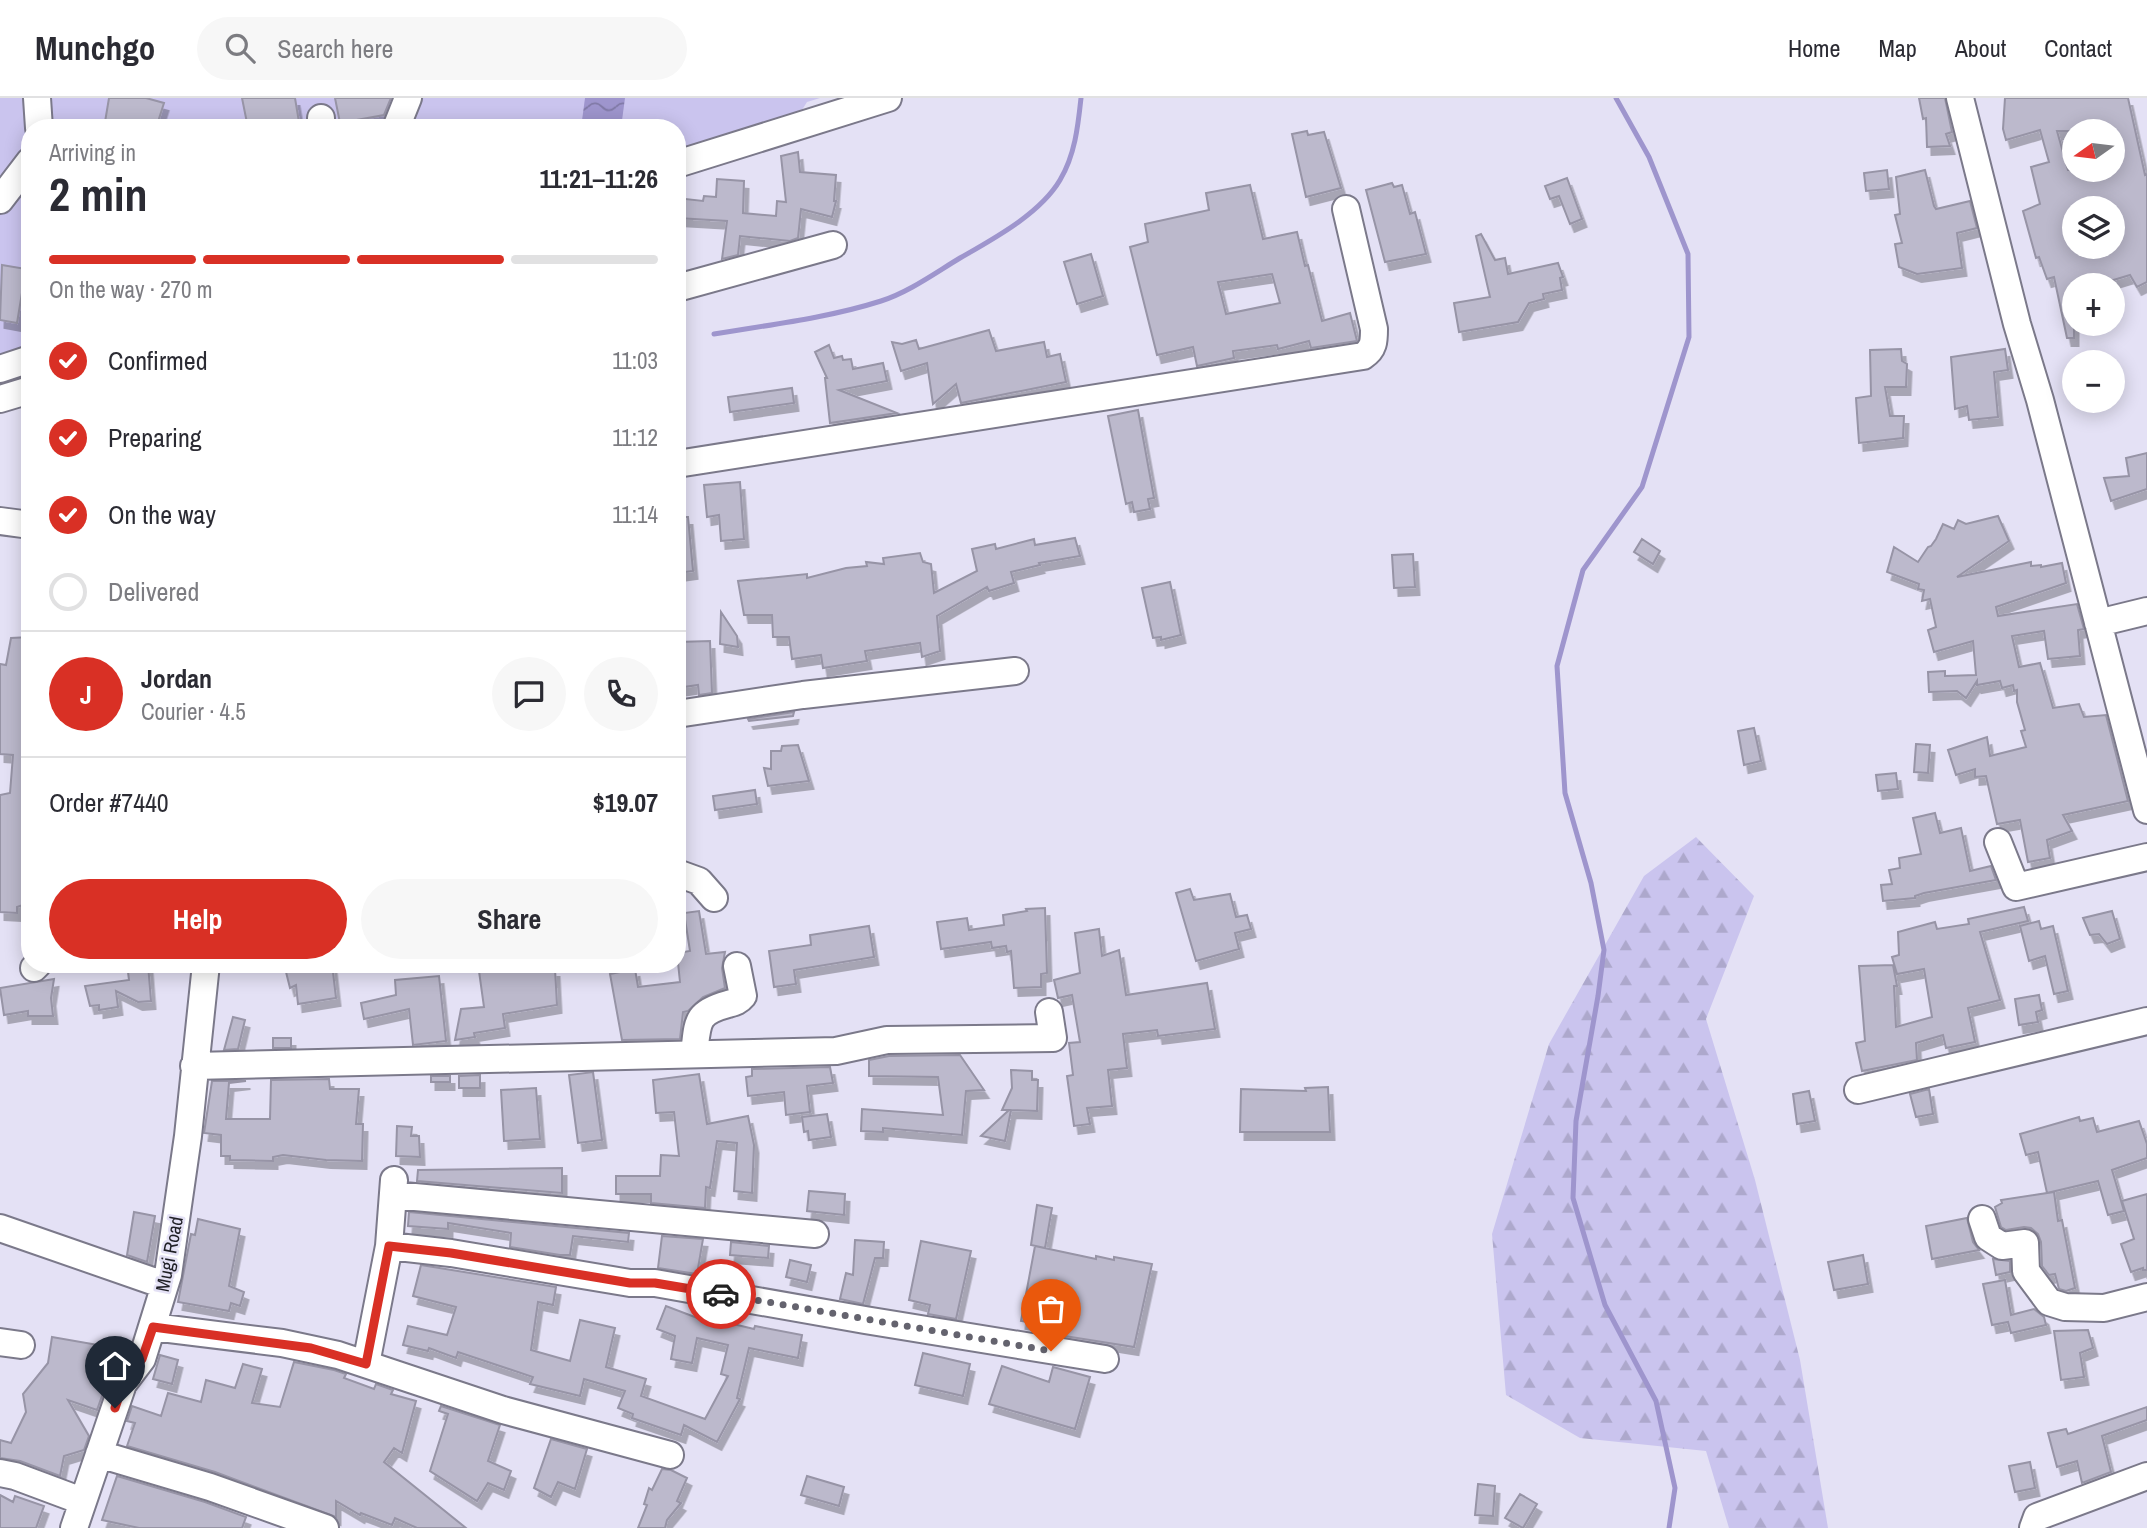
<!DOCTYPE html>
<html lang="en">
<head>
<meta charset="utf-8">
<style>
	:root { --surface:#fff; --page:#f7f7f7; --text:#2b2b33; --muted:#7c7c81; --line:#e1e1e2; --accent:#d93025 }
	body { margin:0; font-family:"Archivo Narrow",sans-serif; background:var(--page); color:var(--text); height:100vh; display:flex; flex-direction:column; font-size:26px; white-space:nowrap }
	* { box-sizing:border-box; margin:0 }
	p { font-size:23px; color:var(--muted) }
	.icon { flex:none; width:38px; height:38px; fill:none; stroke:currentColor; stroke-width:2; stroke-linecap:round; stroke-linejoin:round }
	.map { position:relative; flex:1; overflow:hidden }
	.drawer { position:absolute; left:21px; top:21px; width:665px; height:854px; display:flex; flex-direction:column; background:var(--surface); border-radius:28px; box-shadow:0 4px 18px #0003 }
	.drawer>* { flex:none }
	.needle { width:46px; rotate:256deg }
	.fabs { position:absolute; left:2062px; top:21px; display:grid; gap:14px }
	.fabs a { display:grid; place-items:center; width:63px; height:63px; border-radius:50%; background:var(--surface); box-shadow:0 4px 18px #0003; font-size:35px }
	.pin { position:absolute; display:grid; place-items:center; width:60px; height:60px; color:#fff; margin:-72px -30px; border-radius:50% 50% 50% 0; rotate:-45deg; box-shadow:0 0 7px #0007 }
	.pin .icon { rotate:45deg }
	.courier { position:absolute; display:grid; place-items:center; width:70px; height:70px; margin:-35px; border:5px solid #d93025; border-radius:50%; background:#fff; color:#222; box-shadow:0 2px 9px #0007 }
	.headline em { font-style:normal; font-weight:700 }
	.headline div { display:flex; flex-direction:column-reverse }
	.headline { display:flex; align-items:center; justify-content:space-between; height:119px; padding:0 28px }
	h1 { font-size:46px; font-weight:700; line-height:52px }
	.bar { display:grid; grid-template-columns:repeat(4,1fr); gap:10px 7px; align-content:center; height:84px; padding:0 28px }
	.bar i { height:9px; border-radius:5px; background:var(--line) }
	.bar .active { background:var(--accent) }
	.bar p { grid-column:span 4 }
	.line { display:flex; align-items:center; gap:18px; padding:0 28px; border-top:2px solid var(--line) }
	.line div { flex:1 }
	.round { display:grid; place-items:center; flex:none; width:74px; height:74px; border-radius:37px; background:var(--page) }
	ol { padding:0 28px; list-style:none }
	li { display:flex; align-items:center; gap:21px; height:77px }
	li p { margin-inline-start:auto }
	li .icon { padding:7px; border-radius:50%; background:var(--accent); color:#fff; stroke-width:4 }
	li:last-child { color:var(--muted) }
	li i { width:38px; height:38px; border:4px solid var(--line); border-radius:50% }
	.button { display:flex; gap:14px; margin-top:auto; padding:14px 28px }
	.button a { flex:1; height:80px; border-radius:42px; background:var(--accent); color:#fff; font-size:28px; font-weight:700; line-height:80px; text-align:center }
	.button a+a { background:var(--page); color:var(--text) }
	header { display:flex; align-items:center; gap:42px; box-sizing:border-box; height:98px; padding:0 35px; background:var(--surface); border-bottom:2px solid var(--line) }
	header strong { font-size:33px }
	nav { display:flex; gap:38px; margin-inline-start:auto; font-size:24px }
	.search { width:490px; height:63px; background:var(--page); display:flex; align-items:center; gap:18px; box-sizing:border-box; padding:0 24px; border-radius:38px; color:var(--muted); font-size:26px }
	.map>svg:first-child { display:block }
	.green { fill:#cac4ee }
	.forest { fill:url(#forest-firs) }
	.water { fill:url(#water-waves) }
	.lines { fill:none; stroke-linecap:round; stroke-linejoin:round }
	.stream { stroke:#9e95cd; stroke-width:5 }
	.building { fill:#bcb9cc; stroke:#9794a6; stroke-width:2; fill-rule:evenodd; filter:url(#shadow) }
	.minor-casing { stroke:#7b798a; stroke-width:30 }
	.minor { stroke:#fff; stroke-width:26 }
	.done { stroke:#64636e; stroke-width:7; stroke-dasharray:0 12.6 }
	.route { stroke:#d93025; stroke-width:9 }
	.labels { text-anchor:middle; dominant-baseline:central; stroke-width:5; stroke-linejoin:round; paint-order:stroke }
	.street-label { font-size:19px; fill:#1f1f25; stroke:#e4e1f5 }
</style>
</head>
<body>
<header>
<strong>Munchgo</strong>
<div class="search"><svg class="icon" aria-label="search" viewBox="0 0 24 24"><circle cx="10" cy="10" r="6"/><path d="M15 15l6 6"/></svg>Search here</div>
<nav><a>Home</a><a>Map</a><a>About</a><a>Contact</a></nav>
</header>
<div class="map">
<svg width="2147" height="1430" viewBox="0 0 2147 1430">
	<defs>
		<pattern id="forest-firs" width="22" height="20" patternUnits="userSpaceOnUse" patternTransform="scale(1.75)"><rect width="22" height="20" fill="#cac4ee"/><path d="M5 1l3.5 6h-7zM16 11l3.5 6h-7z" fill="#ada8cc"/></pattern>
		<pattern id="water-waves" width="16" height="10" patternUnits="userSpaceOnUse" patternTransform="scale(1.75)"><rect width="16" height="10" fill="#9e95cd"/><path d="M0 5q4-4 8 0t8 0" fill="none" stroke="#8079a6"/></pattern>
		<filter id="shadow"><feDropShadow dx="4.5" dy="8" stdDeviation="0" flood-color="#0004"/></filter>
	</defs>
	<rect width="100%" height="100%" fill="#e4e1f5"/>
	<path class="green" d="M0,0H820L807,4L781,45L677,77V30H30V275L0,284Z"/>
	<path class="forest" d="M1696,739L1754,798L1706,921L1755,1082L1800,1262L1828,1430H1729L1706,1353L1580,1340L1506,1297L1492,1136L1549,946L1644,778Z"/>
	<path class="water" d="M585,0H625L621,30H581Z"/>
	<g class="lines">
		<path class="stream" d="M1616,0L1649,59L1688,156L1689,239L1642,389L1583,472L1557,568L1565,695L1591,785L1604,852L1598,898L1576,1023L1573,1100L1605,1207L1656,1303L1675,1390L1669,1430
			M714,236C768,227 828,220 881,203C909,194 935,175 960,160C993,141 1040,116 1060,82C1075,57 1078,28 1081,0"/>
	</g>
	<path class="building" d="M109,0H146L164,5L156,30H104Z
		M242,0H295L300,30H248Z
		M335,0H391L384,17L340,25Z
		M1919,0H1945L1952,34L1946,36L1950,48L1927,49L1926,20L1923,21Z
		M2005,0H2128L2145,77L2147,76V184L2137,189L2130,177L2097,187H2074V240H2067L2054,179L2047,181L2039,159L2036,160L2023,113L2040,106L2031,69L2049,64L2040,32L2006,42L2003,31ZM2057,33H2112V72H2068ZM2074,110H2112V149H2074Z
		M1307,33L1308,37L1324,34L1341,90L1306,99L1292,36Z
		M798,54L800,74L836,77L834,103H836L832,119L801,111L798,140L790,143L740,138L738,157L722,161L727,123L677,120V100L703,103L704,98L716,99L717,81L744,83L743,115L776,118L777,103L786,104L781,58Z
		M1887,72L1889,91L1866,93L1864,75Z
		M1925,72L1934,108L1936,111L1970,103L1977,130L1957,135L1962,170L1917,176L1899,169L1895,146L1902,145L1895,117L1900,116L1896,79Z
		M1567,80L1582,121L1570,126L1559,98L1550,101L1545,88Z
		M1392,85L1394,89L1402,87L1410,116L1415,114L1426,156L1385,164L1366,92Z
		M1250,87L1263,141L1297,134L1305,168L1308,167L1322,223L1350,215L1357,243L1311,250L1309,243L1278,251L1277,247L1233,253L1234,260L1197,268L1193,249L1157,257L1130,149L1148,144L1145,126L1209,112L1206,95ZM1272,176L1280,205L1226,216L1218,184Z
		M1481,136L1495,162L1505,160L1508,176L1558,165L1563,179L1560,180L1562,192L1543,196L1544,201L1529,205L1518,224L1459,234L1454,205L1490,199L1476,138Z
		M1091,156L1103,198L1077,206L1064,164Z
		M2,167L26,171L17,225L0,222Z
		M989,232L996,253L1044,244L1047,259L1060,256L1066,284L961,305L956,286L933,306L927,265L901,273L892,244L902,246L916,242L919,251Z
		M829,247L834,260L842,258L843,262L851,261L853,271L883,265L887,283L839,292L897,315L830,325L825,280H827L815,254Z
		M1901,251L1902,263L1907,266L1906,289H1885L1890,318H1904L1903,340L1859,345L1856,300L1871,298L1870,252Z
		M2005,251L2008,272L1994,274L1998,319L1969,322L1967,308L1955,311L1951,259Z
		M792,290L794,305L730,314L728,299Z
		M1138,312L1154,400L1148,401L1150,411L1134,414L1132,404L1126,406L1108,318Z
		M2147,355V391L2111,403L2104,380L2129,378L2126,360Z
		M740,384L744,441L721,443L719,417L707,419L704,387Z
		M1998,418L2009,443L1957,479L2031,464V468L2041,467V469L2062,465L2066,485L1996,509L1998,518L2077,506L2084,531L2078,532L2080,558L2048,561L2044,533L2012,538L2019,569L2040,565L2053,610L2079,606L2084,619L2106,617L2128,703L2063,717L2072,733L2047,742L2050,760L2028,764L2020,722L1997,726L1986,678L1975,679V671L1956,677L1948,652L1987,639L1990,658L2026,649L2021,633L2025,632L2017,604V592L2014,593L2013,587L2002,590L2000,583L1977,587V583L1966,600L1957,593L1929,594L1928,574L1945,573V578L1976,577L1973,543L1934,554L1928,532L1936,529L1930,501L1922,503L1924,492L1918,491L1919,486L1887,474L1894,449L1918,464L1928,449L1931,448L1936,441L1943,426L1954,431L1958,422L1966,426Z
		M677,419H688L693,473L677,475Z
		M1075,440L1080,458L1039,465L1040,467L1011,474L1014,485L989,493L987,489L937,518L940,553L922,559L920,545L865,553L867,563L823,570L821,557L792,561L789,539H773L772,517H744L738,483L807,476V480L846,470L867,468L866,464L884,466L883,460L920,455L923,464L931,466L934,495L977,473L972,451L995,446L996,451L1034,441L1035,447Z
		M1642,441L1660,453L1653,466L1634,454Z
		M1413,456L1415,489L1394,490L1392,457Z
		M1170,484L1181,537L1161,542V539L1153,540L1142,490Z
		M721,514L737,538L738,549L720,546Z
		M30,539V628L24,699L30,697L29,805L17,809V815L0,814V697L10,695L13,657L0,656V566L6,567L11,540Z
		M710,543L712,595L699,597L698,587L677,590V544Z
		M794,614L793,618L749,623L748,621Z
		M1754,630L1761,663L1744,667L1738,633Z
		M1916,646L1930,647L1928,675L1914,674Z
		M798,647L809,683L768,688L764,670L771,671V653H781L782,648Z
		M1896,675L1898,691L1878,693L1876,677Z
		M755,692L757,706L715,712L713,698Z
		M1935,715L1940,735L1961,730L1970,773L1991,768L1996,782L1924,795L1915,798V800L1883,803L1881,787L1892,786L1889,772L1900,770L1899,760L1921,756L1913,720Z
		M1190,791L1194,802L1230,796L1236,819L1247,817L1251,831L1235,835L1239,851L1196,863L1176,795Z
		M2024,809L2028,823L1980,834L2000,902L1968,910L1975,944L1946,950L1943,937L1916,945L1917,962L1862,973L1856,945L1865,943L1859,868L1893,867L1897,888H1894L1896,929L1932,919L1924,871L1897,876L1892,859L1899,857L1898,834L1935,824L1937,831L1969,826L1968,821Z
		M1045,810L1047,875L1041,876V889L1014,890L1011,853L1007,854L1006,848L992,850L991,844L941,851L937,824L967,820L969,832L1004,827L1003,817L1027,813L1026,811Z
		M699,813L706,856L725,854L722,870L725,890L703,899L688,913L683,914L680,941L622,942L610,876L635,871L638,889L680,884L677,855L690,853L684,815Z
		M2112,813L2120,841L2107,846L2099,836L2090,837L2083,820Z
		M2039,823L2041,831L2053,828L2068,893L2054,896L2045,858L2029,863L2020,828Z
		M869,828L874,859L794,872L796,886L774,889L769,853L811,847L810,837Z
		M1099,831L1102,858L1119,852L1126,897L1207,885L1215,931L1158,938L1157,932L1123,936L1127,970L1108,972L1112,1008L1087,1010L1090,1026L1074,1028L1067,978L1073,977L1069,945L1080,944L1072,897L1058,900L1054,882L1080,875L1075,835Z
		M127,866H148L151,903L138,904L116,893L118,909L99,912V907L90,908L85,888L129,882Z
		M284,866H332L336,900L298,906L296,887L290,890Z
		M478,866H545V871H555L557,907L503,916L505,930L474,935L475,939L455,942L461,911L484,909Z
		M439,878L446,943L413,947L409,911L364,921L361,905L396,897L395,882Z
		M54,881L51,900L53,918H28V913L4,917L0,890Z
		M2039,897L2042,912L2036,914L2038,924L2019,927L2015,901Z
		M233,919L245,922L238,951L224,952Z
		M273,940H291V950H273Z
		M960,957L984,992L966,993L962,1037L883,1030V1034L861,1033L862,1011L943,1017L938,979L869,978V962L889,958Z
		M830,969L833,985L807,988L810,1014L786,1017L784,994L748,998L746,979L752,978V971Z
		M1011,972L1032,973V982H1038L1037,1013L1011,1012L1005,1043L981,1038L1009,1012H1002L1012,990Z
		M593,974L602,1042L578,1045L569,977Z
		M699,976L707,1026L748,1018L754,1047L752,1095L734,1093L737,1045L717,1043L710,1090L706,1089L705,1110L651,1105V1096H616V1078H660L661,1057L679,1058L674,1014L656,1015L653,982Z
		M480,977V990H459V978Z
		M431,978H450V984H431Z
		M329,981L330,991H359L356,1026H363L362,1063L326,1062L283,1057L273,1059V1063L230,1062V1058H221V1037L204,1035L212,983H246L229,985L226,1021H270L271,982Z
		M1328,989L1330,1034H1240L1241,991L1306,993L1305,990Z
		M536,990L540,1041L504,1043L501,992Z
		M1929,991L1933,1016L1916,1019L1910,996Z
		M1809,993L1815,1023L1797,1026L1793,996Z
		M827,1016L831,1039L809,1042L808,1033L804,1034L802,1019Z
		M2079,1019L2080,1023L2093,1020L2097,1034L2139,1023L2147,1046V1060L2112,1072L2124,1113L2108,1117L2098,1083L2047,1095L2038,1054L2026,1057L2020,1036Z
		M397,1028L412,1029L411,1038H419L420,1059L396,1058Z
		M562,1070V1095L417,1083L418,1072Z
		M809,1093L845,1096L844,1117L807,1113Z
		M2054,1094L2058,1123L2062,1122L2075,1190L2066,1193L2059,1191L2055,1176L2049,1177L2042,1168L2041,1144L2038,1136L2031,1130L2024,1129L2006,1132L2001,1129L1995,1109L2002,1105L2001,1102Z
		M2147,1096V1172H2143V1170L2131,1174L2121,1146L2134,1141L2122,1103Z
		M1037,1107L1052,1110L1045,1150L1031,1147Z
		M134,1114L155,1118L147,1164L127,1157Z
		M409,1114L629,1135L628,1144L573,1138L570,1157H560L510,1149L511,1135L448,1125V1131L408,1128Z
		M1967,1120L1973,1144L1979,1152L1932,1161L1926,1128Z
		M198,1121L240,1131L229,1188L244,1194L240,1208L231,1205L229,1213L178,1204L191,1136L195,1137Z
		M662,1138L703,1141L697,1176L658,1170Z
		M855,1142L884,1144L883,1160H875L863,1206L840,1201L846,1175L853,1177Z
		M921,1143L971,1153L956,1221L928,1216L930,1207L909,1202Z
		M731,1144L769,1148L768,1160L730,1157Z
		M1035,1148L1096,1161V1158L1114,1162V1159L1152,1166L1134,1249L1033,1233L1034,1225L1021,1223Z
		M1863,1157L1868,1186L1834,1192L1828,1164Z
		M1993,1161L2010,1163V1174L1996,1177Z
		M790,1162L811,1167L807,1184L786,1179Z
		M421,1167L556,1189L553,1207L538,1204L531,1252L570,1263L580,1222L615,1230L606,1269L646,1281L641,1298L705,1321L728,1278L721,1276L728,1247L697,1240L692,1265L671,1261L675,1238L657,1231L666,1208L700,1221V1218L754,1231L755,1228L802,1237L798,1260L749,1250L737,1300L740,1301L717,1344L684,1327L681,1337L632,1320L633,1316L618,1310L625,1293L584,1281L580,1298L530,1286L533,1279L458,1254L456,1260L429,1250L428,1253L403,1247L408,1228L447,1237L456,1209L413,1198Z
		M2005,1182L2011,1217L2034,1211L2044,1219L2046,1227L2011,1235L2008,1224L1992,1227L1983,1186Z
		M2088,1232L2093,1250L2080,1255L2084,1279L2061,1282L2054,1233Z
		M52,1239L121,1251L118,1266L108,1281L97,1312L68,1302L89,1338L84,1352L64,1358L60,1378L20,1363L0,1360V1342L11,1345L26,1314L23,1296L48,1265Z
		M923,1255L970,1266L963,1298L915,1287Z
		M160,1257L178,1262L172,1286L153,1281Z
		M294,1264L334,1272L346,1276L344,1280L374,1291L376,1286L393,1292L391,1296L416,1303L402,1355L394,1350L384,1364L466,1430H417L395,1420L392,1427L361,1415L360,1417L336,1403V1419L215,1374L127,1348L135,1325L127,1323L132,1308L161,1318L168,1295L201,1304L206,1282L235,1290L243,1266L262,1271L252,1305L280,1309Z
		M1002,1268L1049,1284L1053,1269L1090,1279L1075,1331L989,1306Z
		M441,1308L500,1327L488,1363L511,1373L504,1392L488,1385L477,1403L430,1373L448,1316L439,1313Z
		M2147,1309V1322L2102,1338L2111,1374L2082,1385L2077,1363L2057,1369L2048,1335L2066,1331L2068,1336Z
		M551,1341L587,1351L575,1391L558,1384L551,1399L534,1390Z
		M2030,1364L2035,1390L2015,1394L2009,1368Z
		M662,1371L671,1372L687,1380L677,1403L681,1405L667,1422L665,1430H638L647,1407L644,1406L649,1390L652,1392Z
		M117,1378L205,1404L246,1419L242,1430H139L102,1422Z
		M807,1378L844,1389L839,1408L801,1397Z
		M1478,1386L1495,1388L1493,1418L1475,1417Z
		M1520,1396L1537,1406L1523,1430L1505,1420Z
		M0,1397L13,1404L15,1398L44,1408L36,1430H0Z"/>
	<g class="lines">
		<g class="minor-casing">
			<path id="minor" d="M37,0L39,30
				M1960,0L2017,226L2040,302L2147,712
				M321,30V20
				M396,30L408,0
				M677,66L888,0
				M0,102L30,63
				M677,190L833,147
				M0,271L30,261
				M0,301L30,292
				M677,366L1363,258C1374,251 1374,243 1374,231L1346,111
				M0,423L30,427
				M2098,525L2147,513
				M677,616L803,597L1015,573
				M1998,744L2016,789L2147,759
				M677,775L699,783L714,800
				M34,870L38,866
				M694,956C698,924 695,915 728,906C735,904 739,903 743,898L737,868
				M194,968L836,953L887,942L1053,940L1049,914
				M1858,992L2147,923
				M393,1097L815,1136
				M1982,1121L1988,1139L2002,1148L2025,1145L2026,1173L2049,1204L2065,1209L2104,1210L2147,1199
				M0,1130L164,1187
				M389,1148L451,1155L630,1185H655L865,1222L1105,1261
				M153,1229L282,1245L338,1257L503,1312L670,1357
				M0,1244L21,1247
				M366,1266L389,1148L394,1082
				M99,1356L210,1389L325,1430
				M0,1375L15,1378L82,1403
				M74,1430L123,1286L142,1261L168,1177L188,1038L206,866
				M2033,1430L2037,1419L2147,1378"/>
		</g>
		<use href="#minor" class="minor"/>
	</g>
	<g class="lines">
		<path class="done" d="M721,1196L1051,1253"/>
		<path class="route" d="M115,1310L123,1286L142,1261L153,1229L311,1250L366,1266L389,1148L451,1155L630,1185H655L721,1196"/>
	</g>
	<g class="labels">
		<g class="street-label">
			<text transform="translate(169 1156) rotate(-79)">Mugi Road</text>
		</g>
	</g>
</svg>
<div class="fabs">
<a><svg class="needle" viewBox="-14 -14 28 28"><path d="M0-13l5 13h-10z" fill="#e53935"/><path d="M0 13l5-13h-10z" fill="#7c7c81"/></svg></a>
<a><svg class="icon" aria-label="layers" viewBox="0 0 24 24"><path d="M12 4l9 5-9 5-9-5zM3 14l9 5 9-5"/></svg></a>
<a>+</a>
<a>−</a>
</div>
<div class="pin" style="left:1051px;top:1253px;background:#ea580c"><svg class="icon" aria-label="bag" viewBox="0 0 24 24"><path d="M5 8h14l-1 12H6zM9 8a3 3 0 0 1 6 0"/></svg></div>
<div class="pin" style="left:115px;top:1310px;background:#1f2937"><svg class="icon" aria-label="home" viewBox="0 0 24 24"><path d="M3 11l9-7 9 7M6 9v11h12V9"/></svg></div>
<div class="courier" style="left:721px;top:1196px"><svg class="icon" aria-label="car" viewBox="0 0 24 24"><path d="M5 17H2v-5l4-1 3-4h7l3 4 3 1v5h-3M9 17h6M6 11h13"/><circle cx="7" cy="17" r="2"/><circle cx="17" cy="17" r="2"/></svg></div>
<section class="drawer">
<div class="headline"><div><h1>2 min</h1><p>Arriving in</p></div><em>11:21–11:26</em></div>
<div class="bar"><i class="active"></i><i class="active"></i><i class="active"></i><i></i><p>On the way · 270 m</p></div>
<ol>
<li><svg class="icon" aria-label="check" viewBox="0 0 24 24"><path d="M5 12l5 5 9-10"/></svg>Confirmed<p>11:03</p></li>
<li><svg class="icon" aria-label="check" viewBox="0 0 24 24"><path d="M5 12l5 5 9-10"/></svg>Preparing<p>11:12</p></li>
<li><svg class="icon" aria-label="check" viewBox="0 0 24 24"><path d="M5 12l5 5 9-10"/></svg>On the way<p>11:14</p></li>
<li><i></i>Delivered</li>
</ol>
<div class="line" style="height:126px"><b class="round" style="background:var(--accent);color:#fff">J</b><div><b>Jordan</b><p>Courier · 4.5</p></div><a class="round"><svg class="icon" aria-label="chat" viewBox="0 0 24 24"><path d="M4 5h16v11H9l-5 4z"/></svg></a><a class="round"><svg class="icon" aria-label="phone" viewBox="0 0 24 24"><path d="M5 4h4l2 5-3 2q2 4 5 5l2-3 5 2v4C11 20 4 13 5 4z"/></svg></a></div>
<div class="line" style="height:91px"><div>Order #7440</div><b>$19.07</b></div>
<div class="button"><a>Help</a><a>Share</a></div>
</section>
</div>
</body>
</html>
